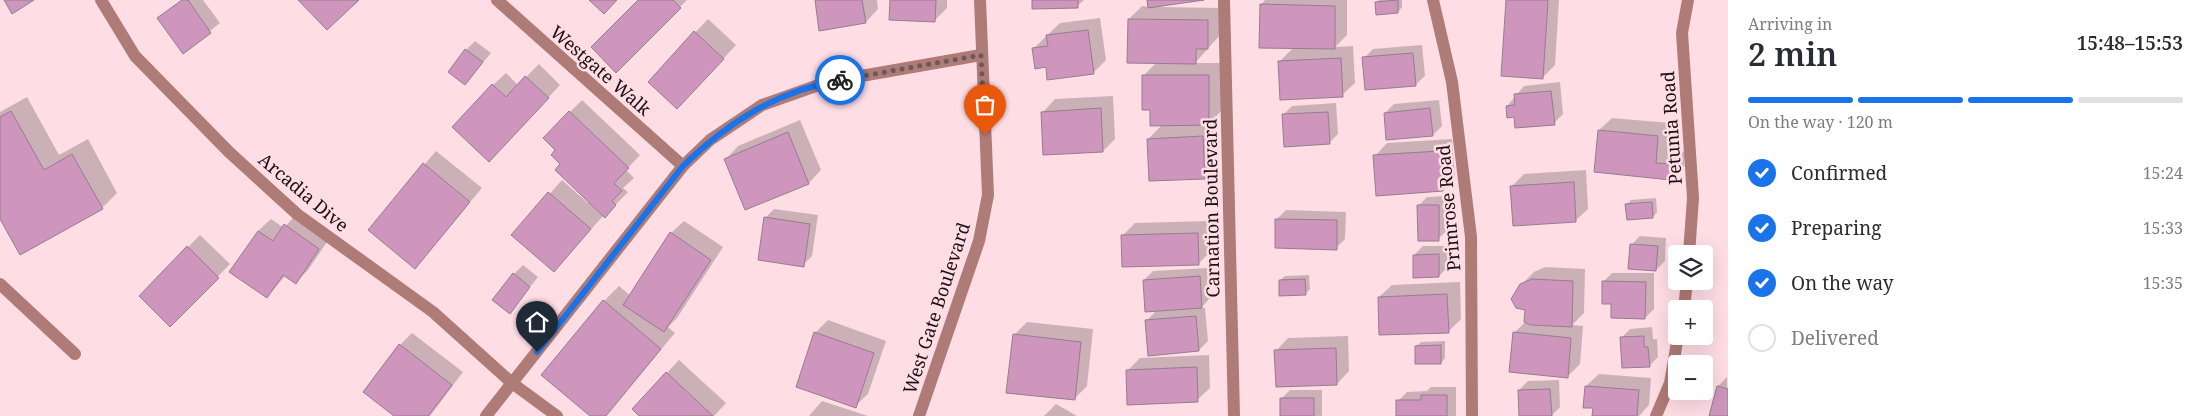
<!DOCTYPE html>
<html lang="en">
<head>
<meta charset="utf-8">
<style>
	:root { --surface:#fff; --page:#f2f2f3; --text:#2b2b33; --muted:#7c7c81; --line:#e1e1e2; --accent:#1a73e8 }
	body { margin:0; font-family:"Noto Serif",serif; background:var(--page); color:var(--text); height:100vh; display:flex; flex-direction:column; font-size:19px; white-space:nowrap }
	* { box-sizing:border-box; margin:0 }
	p { font-size:16px; color:var(--muted) }
	.icon { flex:none; width:28px; height:28px; fill:none; stroke:currentColor; stroke-width:2; stroke-linecap:round; stroke-linejoin:round }
	.map { position:relative; flex:1; overflow:hidden }
	.sheet { display:flex; flex-direction:column; background:var(--surface); width:475px }
	.sheet>* { flex:none }
	.fabs { position:absolute; left:1668px; top:245px; display:grid; gap:10px }
	.fabs a { display:grid; place-items:center; width:45px; height:45px; border-radius:5px; background:var(--surface); box-shadow:0 5px 20px #0002; font-size:25px }
	.pin { position:absolute; display:grid; place-items:center; width:42px; height:42px; color:#fff; margin:-51px -21px; border-radius:50% 50% 50% 0; rotate:-45deg; box-shadow:0 0 5px #0007 }
	.pin .icon { rotate:45deg }
	.courier { position:absolute; display:grid; place-items:center; width:50px; height:50px; margin:-25px; border:4px solid #1a73e8; border-radius:50%; background:#fff; color:#222; box-shadow:0 1px 6px #0007 }
	.overview em { font-style:normal; font-weight:600 }
	.overview div { display:flex; flex-direction:column-reverse }
	.overview { display:flex; align-items:center; justify-content:space-between; height:85px; padding:0 20px }
	h1 { font-size:32px; font-weight:600; line-height:38px }
	.bar { display:grid; grid-template-columns:repeat(4,1fr); gap:8px 5px; align-content:center; height:60px; padding:0 20px }
	.bar i { height:6px; border-radius:4px; background:var(--line) }
	.bar .selected { background:var(--accent) }
	.bar p { grid-column:span 4 }
	ol { padding:0 20px; list-style:none }
	li { display:flex; align-items:center; gap:15px; height:55px }
	li p { margin-inline-start:auto }
	li .icon { padding:5px; border-radius:50%; background:var(--accent); color:#fff; stroke-width:4 }
	li:last-child { color:var(--muted) }
	li i { width:28px; height:28px; border:2px solid var(--line); border-radius:50% }
	main { display:flex; flex:1; min-height:0 }
	.map>svg:first-child { display:block }
	.shadow { fill:#0003 }
	.building { fill:#ce96bd; stroke:#957d8d }
	.lines { fill:none; stroke-linecap:round; stroke-linejoin:round }
	.street { stroke:#af7b77; stroke-width:12 }
	.done { stroke:#6a585c; stroke-width:5; stroke-dasharray:0 9 }
	.route { stroke:#1a73e8; stroke-width:6 }
	.labels { text-anchor:middle; dominant-baseline:central; stroke-width:5; stroke-linejoin:round; paint-order:stroke }
	.street-label { font-size:18px; fill:#1b1013; stroke:#fedde5 }
</style>
</head>
<body>
<main>
<div class="map">
<svg width="1728" height="416" viewBox="0 0 1728 416">
	<rect width="100%" height="100%" fill="#fedde5"/>
	<path class="shadow" d="M181,0H203L220,23L183,52L159,18Z
		M640,0H687L616,71Z
		M816,0H877L878,9L866,22Z
		M891,0H947V8L934,21Z
		M1033,0H1084L1077,6Z
		M1148,0H1195L1158,7L1220,8V35L1195,63H1221V111L1208,125L1215,124L1217,165L1204,178L1148,139L1163,124L1151,109L1143,76L1156,63L1129,19L1142,6L1149,7Z
		M1265,0H1347V35L1335,47L1353,46L1355,83L1342,95L1279,62L1294,47L1261,5Z
		M1379,0H1402V7L1398,12L1376,3Z
		M1508,0H1559L1555,65L1542,78Z
		M1100,18L1106,60L1094,72L1047,65L1033,49L1060,23Z
		M708,19L736,45L690,95L649,82Z
		M475,41L491,53L465,84L466,50Z
		M1422,45L1425,76L1415,85L1364,58L1373,49Z
		M539,64L560,85L502,148L493,85L506,73L518,85Z
		M1560,82L1563,114L1554,123L1515,116L1507,106L1524,86Z
		M1113,96L1115,139L1103,151L1043,112L1055,99Z
		M27,97L59,155L88,139L117,193L102,208L0,216V112Z
		M582,100L640,155L626,170L634,178L623,188L628,192L605,216L604,215L554,270L513,235L562,180L588,203L589,201L562,164L557,150L570,112Z
		M1439,100L1442,126L1433,135L1385,113L1394,104Z
		M1336,103L1338,134L1329,143L1283,115L1292,106Z
		M1612,118L1670,123L1668,150L1685,152L1684,166L1671,179L1599,130Z
		M800,120L821,170L809,183L746,208L726,159L738,146Z
		M1452,139L1455,177L1443,190L1375,156L1387,143Z
		M436,151L482,188L415,267L370,229Z
		M1586,170L1588,209L1575,221L1512,186L1524,174Z
		M1447,196V230L1438,239L1418,206L1427,197Z
		M1656,198L1657,212L1653,217L1627,204L1631,200Z
		M774,209L818,215L812,256L803,265L765,218Z
		M1286,210L1346,212L1345,239L1336,248L1277,219Z
		M298,212L331,236L308,270L296,282L286,275L267,297L258,231L271,219L284,228Z
		M684,221L723,247L677,318L668,327L675,333L605,416H592L604,301L619,286L631,296L671,233Z
		M1210,221L1211,251L1198,264L1123,235L1135,223Z
		M200,235L230,264L170,325L140,296Z
		M1640,236L1666,238L1665,261L1656,270L1631,245Z
		M1423,246H1447L1448,267L1439,276L1414,255Z
		M523,265L538,277L510,312L514,274Z
		M1545,267L1585,269L1584,313L1572,325L1583,326L1580,364L1567,377L1514,333L1526,321L1527,309L1521,285L1534,272Z
		M1209,268L1210,298L1201,308H1205L1208,341L1199,350L1146,321L1157,310L1144,280L1153,271Z
		M1612,273H1654V309L1645,318L1612,303L1603,282Z
		M1309,275L1310,289L1305,294L1280,280L1285,276Z
		M1460,282L1461,319L1449,331L1379,297L1392,285Z
		M828,320L886,341L868,394L855,406L815,333Z
		M1027,322L1093,329L1087,386L1074,399L1014,335Z
		M1652,327L1653,339H1657L1658,357L1649,366L1621,338L1630,329Z
		M412,333L463,372L430,416H396L400,345Z
		M1348,336L1349,371L1337,384L1276,351L1288,338Z
		M1445,341V358L1441,363L1416,346L1421,342Z
		M1209,355L1210,388L1197,400L1127,371L1140,358Z
		M679,360L726,403L714,416H641L633,409Z
		M1599,374L1651,378L1649,405L1639,416H1593L1594,407L1586,386Z
		M1727,377L1728,416H1710L1718,386Z
		M1559,380L1560,407L1551,416H1520L1519,390L1528,381Z
		M1431,387H1456V416H1398V401L1407,392L1427,391Z
		M1290,390H1322V416H1281V399Z
		M822,401L868,416H809Z
		M1056,404L1077,416H1044Z"/>
	<path class="building" d="M4,0H34L12,14Z
		M182,0H188L211,33L183,54L157,18Z
		M298,0H359L327,30Z
		M589,0H617L604,14Z
		M638,0H673L681,8L616,73L591,47Z
		M815,0H862L866,23L819,31Z
		M890,0H936L935,22L889,20Z
		M1032,0H1078V8L1032,9Z
		M1147,0H1204L1148,8Z
		M1398,0V13L1376,15L1375,2Z
		M1506,0H1548L1543,79L1501,76Z
		M1260,4L1335,6V49L1259,48Z
		M1128,19L1208,20V49H1196V64L1127,63Z
		M1088,30L1094,74L1047,80L1046,67L1035,69L1032,48L1048,46L1046,35Z
		M694,31L724,59L677,109L648,82Z
		M465,49L483,62L465,85L448,72Z
		M1413,53L1416,86L1365,90L1362,57Z
		M1341,58L1343,97L1280,100L1278,61Z
		M1142,75H1209V125L1150,126V110H1142Z
		M525,76L549,98L489,162L452,127L492,84L506,97Z
		M1551,91L1555,125L1515,128L1514,117L1507,118L1506,106L1515,105L1514,94Z
		M1101,108L1103,152L1043,155L1041,112Z
		M1430,108L1433,136L1386,140L1384,113Z
		M11,111L44,170L72,154L103,209L20,255L0,219V117Z
		M569,111L629,168L614,183L622,191L612,201L616,205L605,218L555,170L560,164L551,155L555,150L543,138Z
		M1328,112L1330,144L1284,147L1282,114Z
		M1598,130L1658,136L1656,163L1673,164L1671,180L1594,172Z
		M788,132L809,184L745,210L724,159Z
		M1203,136L1205,179L1149,181L1147,139Z
		M1440,151L1443,191L1376,196L1373,155Z
		M423,163L470,202L415,269L368,230Z
		M1574,182L1576,222L1513,226L1510,186Z
		M548,192L591,229L554,272L511,235Z
		M1652,202L1653,218L1627,220L1625,204Z
		M1417,205H1439V241H1418Z
		M764,217L810,224L804,267L758,260Z
		M1275,219L1337,220V250L1275,248Z
		M284,224L319,249L296,284L283,275L267,298L229,272L258,231L273,241Z
		M670,232L711,260L664,332L623,305Z
		M1198,233L1199,265L1122,267L1121,235Z
		M1630,244L1658,246L1656,271L1628,269Z
		M187,246L219,278L170,327L139,296Z
		M1439,254V277L1413,278V255Z
		M513,273L530,287L510,314L492,300Z
		M1200,276L1202,308L1145,312L1143,280Z
		M1305,279L1306,295L1279,296V280Z
		M1532,279L1573,281L1572,327L1531,325L1524,322L1525,310L1516,308L1511,299L1520,284Z
		M1602,281L1646,282L1645,319L1611,318V304H1602Z
		M1447,294L1449,333L1379,335L1378,297Z
		M603,300L661,349L606,416H590L541,375Z
		M1196,316L1199,351L1148,356L1145,320Z
		M814,332L874,353L856,408L796,387Z
		M1513,332L1571,338L1568,378L1509,372Z
		M1013,334L1081,342L1075,400L1006,393Z
		M1644,336V347H1648L1650,367L1622,368L1620,337Z
		M399,344L452,385L428,416H394L363,392Z
		M1441,345V364H1415V346Z
		M1336,348L1337,385L1276,387L1274,350Z
		M1197,367L1198,402L1127,405L1126,370Z
		M666,372L713,416H639L632,409Z
		M1585,386L1639,390L1637,416H1592L1593,408H1583Z
		M1717,386L1728,389V416H1709Z
		M1550,389L1552,416H1519L1518,390Z
		M1421,395H1447V416H1396V400H1421Z
		M1280,398H1314V416H1280Z"/>
	<g class="lines">
		<path class="street" d="M101,0L135,56L229,152L297,214L433,312L512,383L557,416
			M497,0L683,166
			M1224,0L1234,416
			M1433,0L1452,82L1471,237L1472,416
			M1688,0L1682,33L1693,198L1689,254
			M0,284L75,354
			M1684,309L1687,281
			M486,416L683,166L710,140L762,105L827,82L981,55
			M919,416L979,241L988,195L980,0
			M1656,416L1670,383L1678,336"/>
	</g>
	<g class="lines">
		<path class="done" d="M840,80L981,55L985,135"/>
		<path class="route" d="M537,352L683,166C728,122 777,91 840,80"/>
	</g>
	<g class="labels">
		<g class="street-label">
			<text transform="translate(601 70) rotate(41)">Westgate Walk</text>
			<text transform="translate(1671 128) rotate(-94)">Petunia Road</text>
			<text transform="translate(304 192) rotate(40)">Arcadia Dive</text>
			<text transform="translate(1211 208) rotate(-91)">Carnation Boulevard</text>
			<text transform="translate(1448 208) rotate(-95)">Primrose Road</text>
			<text transform="translate(936 308) rotate(-72)">West Gate Boulevard</text>
		</g>
	</g>
</svg>
<div class="fabs">
<a><svg class="icon" aria-label="layers" viewBox="0 0 24 24"><path d="M12 4l9 5-9 5-9-5zM3 14l9 5 9-5"/></svg></a>
<a>+</a>
<a>−</a>
</div>
<div class="pin" style="left:985px;top:135px;background:#ea580c"><svg class="icon" aria-label="bag" viewBox="0 0 24 24"><path d="M5 8h14l-1 12H6zM9 8a3 3 0 0 1 6 0"/></svg></div>
<div class="pin" style="left:537px;top:352px;background:#1f2937"><svg class="icon" aria-label="home" viewBox="0 0 24 24"><path d="M3 11l9-7 9 7M6 9v11h12V9"/></svg></div>
<div class="courier" style="left:840px;top:80px"><svg class="icon" aria-label="bike" viewBox="0 0 24 24"><circle cx="6" cy="16" r="4"/><circle cx="18" cy="16" r="4"/><path d="M6 16l4-8h5l3 8M10 8l3 8H6M13 5h3"/></svg></div>
</div>
<section class="sheet">
<div class="overview"><div><h1>2 min</h1><p>Arriving in</p></div><em>15:48–15:53</em></div>
<div class="bar"><i class="selected"></i><i class="selected"></i><i class="selected"></i><i></i><p>On the way · 120 m</p></div>
<ol>
<li><svg class="icon" aria-label="check" viewBox="0 0 24 24"><path d="M5 12l5 5 9-10"/></svg>Confirmed<p>15:24</p></li>
<li><svg class="icon" aria-label="check" viewBox="0 0 24 24"><path d="M5 12l5 5 9-10"/></svg>Preparing<p>15:33</p></li>
<li><svg class="icon" aria-label="check" viewBox="0 0 24 24"><path d="M5 12l5 5 9-10"/></svg>On the way<p>15:35</p></li>
<li><i></i>Delivered</li>
</ol>
</section>
</main>
</body>
</html>
